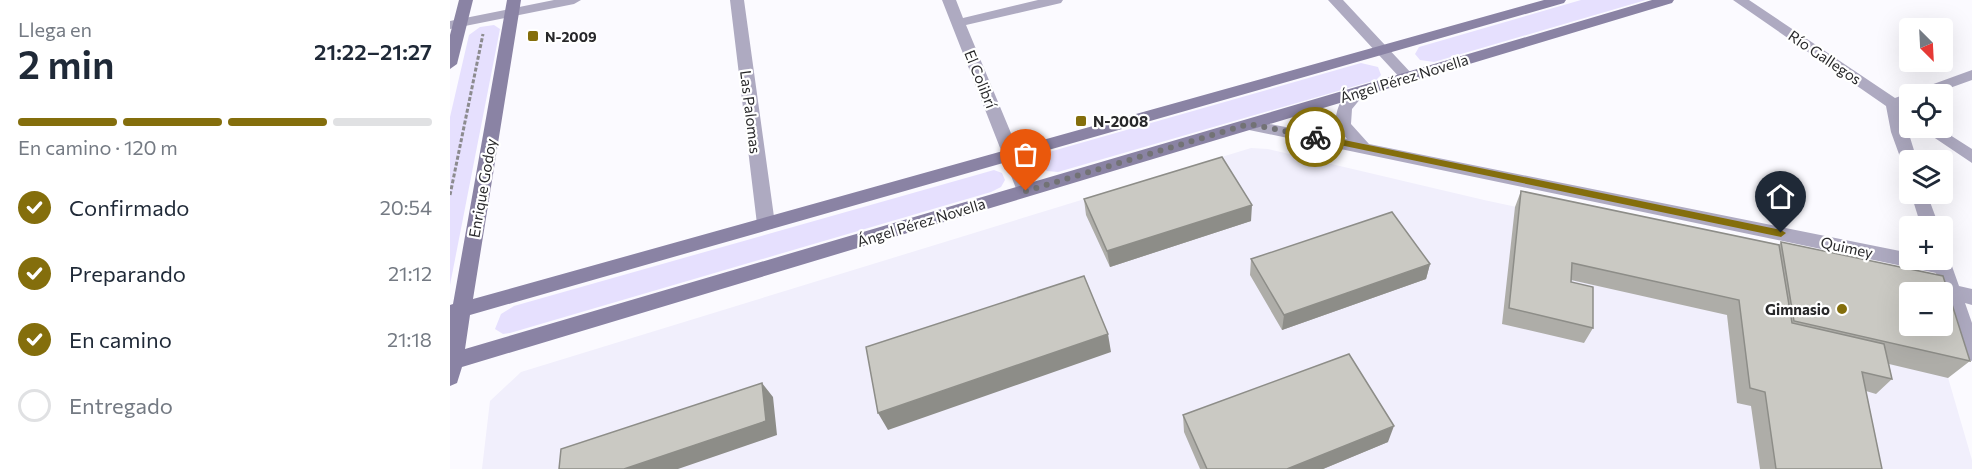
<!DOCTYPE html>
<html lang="es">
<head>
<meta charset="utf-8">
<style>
	:root { --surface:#fff; --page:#f6f6f7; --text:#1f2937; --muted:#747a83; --line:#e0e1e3; --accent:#846e0c }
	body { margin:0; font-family:Commissioner,sans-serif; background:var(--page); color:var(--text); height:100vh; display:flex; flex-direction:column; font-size:22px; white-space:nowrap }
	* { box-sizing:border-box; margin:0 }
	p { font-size:20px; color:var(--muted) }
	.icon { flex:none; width:33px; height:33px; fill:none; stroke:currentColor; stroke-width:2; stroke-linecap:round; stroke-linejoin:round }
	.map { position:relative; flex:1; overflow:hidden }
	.sheet { display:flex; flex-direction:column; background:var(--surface); width:450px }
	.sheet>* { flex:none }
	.needle { width:39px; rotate:156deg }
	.tools { position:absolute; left:1449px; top:18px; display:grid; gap:12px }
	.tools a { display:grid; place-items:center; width:54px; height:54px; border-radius:6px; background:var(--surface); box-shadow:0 6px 24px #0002; font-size:30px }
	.pin { position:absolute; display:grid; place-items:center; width:51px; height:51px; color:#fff; margin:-62px -26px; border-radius:50% 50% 50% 0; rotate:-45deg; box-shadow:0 0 6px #0007 }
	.pin .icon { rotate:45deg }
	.courier { position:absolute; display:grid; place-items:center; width:60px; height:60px; margin:-30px; border:4px solid #846e0c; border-radius:50%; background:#fff; color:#222; box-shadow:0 2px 8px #0007 }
	.head em { font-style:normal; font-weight:600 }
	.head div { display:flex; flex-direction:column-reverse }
	.head { display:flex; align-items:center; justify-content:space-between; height:102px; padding:0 18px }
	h1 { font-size:39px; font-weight:600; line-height:45px }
	.bar { display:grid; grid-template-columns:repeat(4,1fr); gap:9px 6px; align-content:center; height:72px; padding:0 18px }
	.bar i { height:8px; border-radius:4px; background:var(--line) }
	.bar .on { background:var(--accent) }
	.bar p { grid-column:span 4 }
	ol { padding:0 18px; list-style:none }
	li { display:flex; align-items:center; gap:18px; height:66px }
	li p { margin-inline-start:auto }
	li .icon { padding:6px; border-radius:50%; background:var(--accent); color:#fff; stroke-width:4 }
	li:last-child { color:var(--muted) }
	li i { width:33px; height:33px; border:3px solid var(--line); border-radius:50% }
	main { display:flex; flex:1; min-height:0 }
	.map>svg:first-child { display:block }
	.built { fill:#f1effc }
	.green { fill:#e6e0fe }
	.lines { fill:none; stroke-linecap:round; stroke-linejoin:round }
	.path { stroke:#8c8b8f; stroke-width:3; stroke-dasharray:4 2; stroke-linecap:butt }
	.street { fill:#aeaac1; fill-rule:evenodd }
	.secondary { fill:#8a83a4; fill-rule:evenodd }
	.wall { fill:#aeada8 }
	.shaded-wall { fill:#8d8d88 }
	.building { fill:#cac9c3; stroke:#8d8d88; stroke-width:1.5; fill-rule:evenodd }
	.route { fill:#846e0c }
	.done { stroke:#727275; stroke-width:6; stroke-dasharray:0 10.8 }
	.poi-dot { fill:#846e0c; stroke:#fff; stroke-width:2 }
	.labels { text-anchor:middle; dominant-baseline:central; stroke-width:4.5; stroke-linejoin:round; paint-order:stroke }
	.far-poi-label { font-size:14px; font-weight:bold; fill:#28282a; stroke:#fff; text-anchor:start }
	.street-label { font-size:15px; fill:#28282a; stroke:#fff }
	.poi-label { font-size:15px; font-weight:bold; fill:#28282a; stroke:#fff; text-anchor:start }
</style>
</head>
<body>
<main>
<section class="sheet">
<div class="head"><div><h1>2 min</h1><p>Llega en</p></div><em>21:22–21:27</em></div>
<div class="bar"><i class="on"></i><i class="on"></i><i class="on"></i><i></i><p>En camino · 120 m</p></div>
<ol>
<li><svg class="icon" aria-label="check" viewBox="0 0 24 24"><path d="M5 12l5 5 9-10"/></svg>Confirmado<p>20:54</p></li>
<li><svg class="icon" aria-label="check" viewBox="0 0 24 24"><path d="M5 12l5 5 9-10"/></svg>Preparando<p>21:12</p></li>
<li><svg class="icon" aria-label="check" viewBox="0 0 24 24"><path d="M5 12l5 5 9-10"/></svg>En camino<p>21:18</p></li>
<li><i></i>Entregado</li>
</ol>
</section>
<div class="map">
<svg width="1522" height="469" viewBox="0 0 1522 469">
	<rect width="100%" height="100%" fill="#fbfaff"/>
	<path class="built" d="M801,148L818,149L1034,200L1464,292H1460V326H1483L1522,460V469H32L40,401L71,372Z"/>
	<path class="green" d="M1131,0H1196L984,62L970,60L965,54L969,47Z
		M44,25L50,29L0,285V117L19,35L30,27Z
		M911,63L928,67L931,75L926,80L608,172L597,171L591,165L592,158L599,152Z
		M544,170L552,173L555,180L551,187L541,192L60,333L53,334L45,329L51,314L64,306Z"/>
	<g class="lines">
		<path class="path" d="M0,195L33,34"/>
		<path class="street" d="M104,0H131L124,4L0,29V21Z
			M280,0H294L325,224L322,229H310L307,224Z
			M492,0H506L513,18L588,0H613L611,3L516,25L585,191L582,195H570L567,191Z
			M878,0H893L962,74L965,77L962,80H952Z
			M1283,0H1299L1445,98L1522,70V80L1483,94H1460V104L1456,105L1460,107V120L1454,118L1467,160H1460V170L1454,168L1441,132L1436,106Z
			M908,87L916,92L902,109L901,124L919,144L1460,253V260H1492V253L1498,255L1509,286L1522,289V305L1515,303L1522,323V361L1515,358L1512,352L1486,273L799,130L791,125L799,120L897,139L885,125C886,110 891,92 908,87Z
			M1470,128H1489L1522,149V163Z
			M1461,194H1477L1489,226H1471Z"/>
		<path class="secondary" d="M9,0H23L7,64L0,69V35Z
			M57,0H71L23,299L1094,0H1116L1114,3L20,315L15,349L1202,0H1224L1222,3L12,367L7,383L0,386V305L3,304Z"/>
	</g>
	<path class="wall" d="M1071,191L1329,245L1331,242L1520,361L1498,378L1439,364L1442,379L1426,394L1416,391L1432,469H1310L1301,406L1287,403L1277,315L1121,280V282L1143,328L1134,343L1052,324L1065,207Z
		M634,199L801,221L660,267L636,215Z
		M801,259L980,264L976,279L832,330L800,275Z
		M733,415L938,442L873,469H750L734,432Z"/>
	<path class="shaded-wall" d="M802,205L801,221L660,267L657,251Z
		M980,264L976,279L832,330L834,315Z
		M658,334L661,352L438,430L428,413Z
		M312,383L323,397L327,435L228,469H174Z
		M944,426L938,442L873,469H837Z"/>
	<path class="building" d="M772,157L802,205L657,251L634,199Z
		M1071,191L1329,245L1342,323L1434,344L1442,379L1412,372L1432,469H1326L1315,392L1300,388L1289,300L1122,263L1121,282L1143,287V328L1059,308Z
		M942,212L980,264L834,315L801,259Z
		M1331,242L1493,276L1520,361L1344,321ZM1460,292H1492V326H1460Z
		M634,276L658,334L428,413L416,347Z
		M899,354L944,426L837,469H757L733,415Z
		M312,383L316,421L174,469H109L111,449Z"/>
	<path class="route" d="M865,134L1331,230L1336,233L1331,237L861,139L860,137Z"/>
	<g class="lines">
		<path class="done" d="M576,191L799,124L865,137"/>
	</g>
	<g class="poi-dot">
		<rect x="77" y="30" width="12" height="12" rx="3"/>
		<rect x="625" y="115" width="12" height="12" rx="3"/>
		<circle cx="1392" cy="309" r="6"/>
	</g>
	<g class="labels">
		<g class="far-poi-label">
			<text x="95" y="36">N-2009</text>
		</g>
		<g class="street-label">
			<text transform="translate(1375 57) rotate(34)">Río Gallegos</text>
			<text transform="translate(954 78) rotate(-17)">Ángel Pérez Novella</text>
			<text transform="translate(531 79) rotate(68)">El Colibrí</text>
			<text transform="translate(301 112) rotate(83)">Las Palomas</text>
			<text transform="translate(32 188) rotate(-80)">Enrique Godoy</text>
			<text transform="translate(471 222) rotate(-17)">Ángel Pérez Novella</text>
			<text transform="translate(1397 247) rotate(12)">Quimey</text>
		</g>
		<g class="poi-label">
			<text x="643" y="121">N-2008</text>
			<text x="1380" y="309" text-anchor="end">Gimnasio</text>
		</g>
	</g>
</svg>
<div class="tools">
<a><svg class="needle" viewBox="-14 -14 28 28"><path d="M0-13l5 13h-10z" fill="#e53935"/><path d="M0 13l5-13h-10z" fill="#747a83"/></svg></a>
<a><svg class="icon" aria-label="locate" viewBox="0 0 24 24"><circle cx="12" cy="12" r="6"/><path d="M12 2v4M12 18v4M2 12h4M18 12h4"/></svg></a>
<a><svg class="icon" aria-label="layers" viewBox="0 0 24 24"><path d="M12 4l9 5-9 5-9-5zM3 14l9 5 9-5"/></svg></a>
<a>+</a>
<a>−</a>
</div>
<div class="pin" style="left:576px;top:191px;background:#ea580c"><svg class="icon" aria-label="bag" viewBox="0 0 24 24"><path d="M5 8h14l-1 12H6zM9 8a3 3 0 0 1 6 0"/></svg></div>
<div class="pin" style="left:1331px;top:233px;background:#1f2937"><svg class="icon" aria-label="home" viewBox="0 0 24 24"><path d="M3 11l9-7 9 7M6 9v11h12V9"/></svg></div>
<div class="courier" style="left:865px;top:137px"><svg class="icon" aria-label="bike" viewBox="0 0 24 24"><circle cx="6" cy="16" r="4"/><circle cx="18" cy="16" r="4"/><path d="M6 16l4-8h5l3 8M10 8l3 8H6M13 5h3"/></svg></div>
</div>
</main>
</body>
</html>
